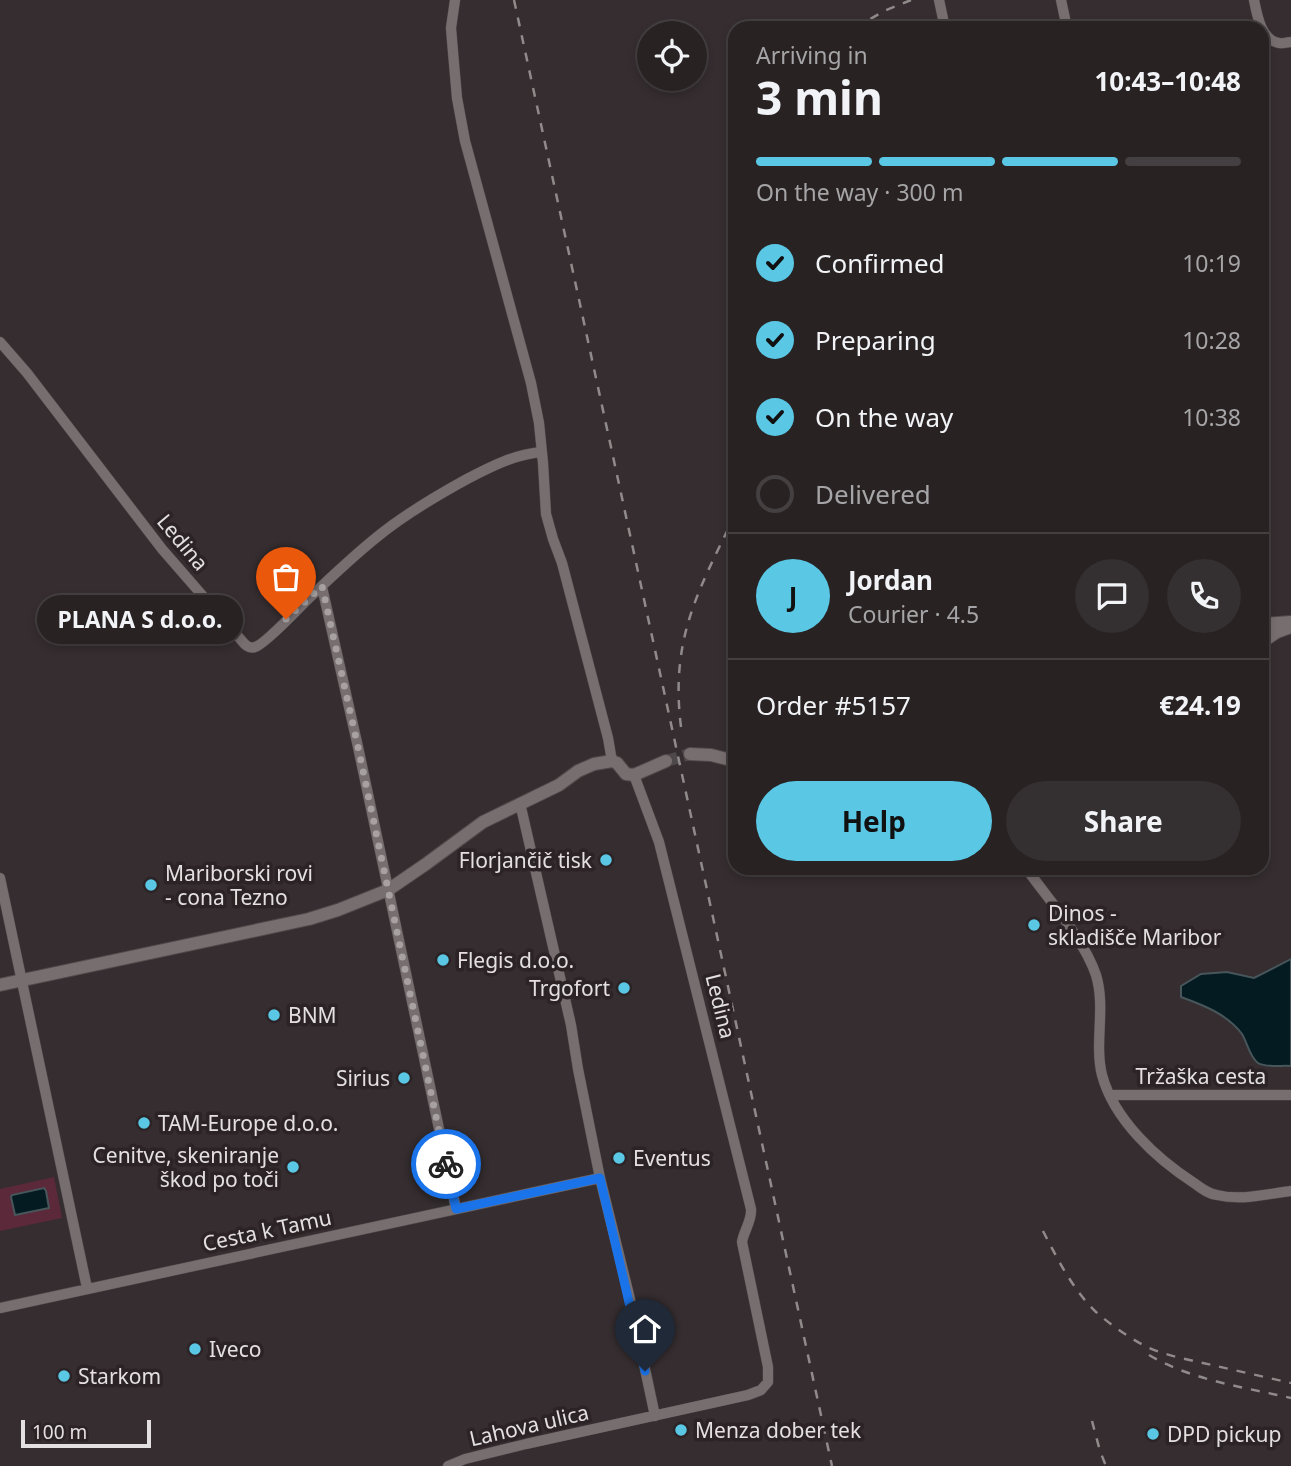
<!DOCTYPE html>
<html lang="en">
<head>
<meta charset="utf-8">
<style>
	:root { --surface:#282223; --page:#342f30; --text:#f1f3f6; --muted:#a5a4a6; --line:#443f41; --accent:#5ac8e5 }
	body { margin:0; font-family:"Noto Sans",sans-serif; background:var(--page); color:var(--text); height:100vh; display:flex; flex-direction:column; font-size:26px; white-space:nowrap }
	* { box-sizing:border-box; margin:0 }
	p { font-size:23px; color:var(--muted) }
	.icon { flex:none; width:38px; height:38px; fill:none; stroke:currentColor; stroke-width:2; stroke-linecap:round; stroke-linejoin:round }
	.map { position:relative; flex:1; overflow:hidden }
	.side { position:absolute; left:728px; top:21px; width:541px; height:854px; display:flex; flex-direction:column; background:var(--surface); border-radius:21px; box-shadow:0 4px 10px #0003,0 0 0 2px var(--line) }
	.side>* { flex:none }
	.controls { position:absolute; left:637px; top:21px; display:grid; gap:14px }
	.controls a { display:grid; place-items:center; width:70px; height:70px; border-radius:50%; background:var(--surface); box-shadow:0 4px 10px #0003,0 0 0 2px var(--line); font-size:35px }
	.scale { position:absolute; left:21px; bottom:18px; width:130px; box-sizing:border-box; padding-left:7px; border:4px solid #e4dfe0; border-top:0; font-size:19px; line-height:24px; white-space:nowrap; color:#e4dfe0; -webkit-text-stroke:5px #2b2325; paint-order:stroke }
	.pin { position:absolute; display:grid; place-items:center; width:60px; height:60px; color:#fff; margin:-72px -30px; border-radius:50% 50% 50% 0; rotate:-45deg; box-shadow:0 0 7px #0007 }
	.pin .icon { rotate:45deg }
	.courier { position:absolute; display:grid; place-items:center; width:70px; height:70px; margin:-35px; border:5px solid #1a73e8; border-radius:50%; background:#fff; color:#222; box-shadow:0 2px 9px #0007 }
	.bubble { position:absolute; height:49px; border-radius:24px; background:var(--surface); box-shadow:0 4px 10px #0003,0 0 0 2px var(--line); font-size:23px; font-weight:700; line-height:49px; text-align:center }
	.summary em { font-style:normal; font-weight:700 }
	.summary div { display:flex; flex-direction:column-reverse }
	.summary { display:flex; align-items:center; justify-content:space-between; height:119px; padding:0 28px }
	h1 { font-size:46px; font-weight:700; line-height:52px }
	.bar { display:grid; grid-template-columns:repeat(4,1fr); gap:10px 7px; align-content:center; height:84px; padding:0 28px }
	.bar i { height:9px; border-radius:5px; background:var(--line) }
	.bar .on { background:var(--accent) }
	.bar p { grid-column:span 4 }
	.line { display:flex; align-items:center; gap:18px; padding:0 28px; border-top:2px solid var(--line) }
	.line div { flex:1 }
	.round { display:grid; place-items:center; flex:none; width:74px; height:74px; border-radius:37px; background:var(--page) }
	ol { padding:0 28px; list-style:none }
	li { display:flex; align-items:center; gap:21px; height:77px }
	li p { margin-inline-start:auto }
	li .icon { padding:7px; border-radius:50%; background:var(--accent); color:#111; stroke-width:4 }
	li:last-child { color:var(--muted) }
	li i { width:38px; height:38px; border:4px solid var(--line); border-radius:50% }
	.primary-button { display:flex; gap:14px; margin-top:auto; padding:14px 28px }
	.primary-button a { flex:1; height:80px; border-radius:42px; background:var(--accent); color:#111; font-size:28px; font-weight:700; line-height:80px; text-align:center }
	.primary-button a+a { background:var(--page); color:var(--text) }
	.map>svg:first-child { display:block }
	.green { fill:#5c293a }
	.water { fill:#041b21; stroke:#47565a; stroke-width:2 }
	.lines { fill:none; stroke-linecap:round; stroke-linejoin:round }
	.tertiary-tunnel { stroke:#4f484a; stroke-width:12; stroke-dasharray:12 6; stroke-linecap:butt }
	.minor-casing { stroke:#504a4b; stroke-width:11 }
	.tertiary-casing { stroke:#504a4b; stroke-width:14 }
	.minor { stroke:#776e70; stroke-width:10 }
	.tertiary { stroke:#776e70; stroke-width:12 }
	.rail { stroke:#908a8b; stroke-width:2.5; stroke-dasharray:9 9; stroke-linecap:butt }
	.done { stroke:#a7a1a2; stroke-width:7; stroke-dasharray:0 12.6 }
	.route { stroke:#1a73e8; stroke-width:9 }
	.poi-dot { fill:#5ac8e5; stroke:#2b2325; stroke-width:2.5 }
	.labels { text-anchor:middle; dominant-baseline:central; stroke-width:7; stroke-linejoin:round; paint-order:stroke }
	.street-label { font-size:21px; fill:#e4dfe0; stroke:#2b2325 }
	.poi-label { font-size:21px; fill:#e4dfe0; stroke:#2b2325; text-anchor:start }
</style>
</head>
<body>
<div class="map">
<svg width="1291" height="1466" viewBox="0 0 1291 1466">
	<rect width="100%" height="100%" fill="#352d2f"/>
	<path class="green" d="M54,1177L62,1218L0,1231V1189Z"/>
	<path class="water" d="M1291,959V1066C1282,1065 1266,1068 1258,1063C1250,1058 1247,1042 1242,1034C1227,1014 1203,1005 1181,997V986L1201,974L1227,972L1254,978Z
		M44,1188L46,1191L49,1208L15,1215L11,1197L12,1195Z"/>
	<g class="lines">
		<path class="tertiary-tunnel" d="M666,761L690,754"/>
		<g class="minor-casing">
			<path id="minor" d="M455,0L451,28L453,52L457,98L465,141L531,383L539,423L543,463L546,514L553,539L562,563L608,738L612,761
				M939,0L945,28
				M1061,0L1067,28
				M1254,0C1257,15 1261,40 1279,43C1283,44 1287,42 1291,42
				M0,342L27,373L162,549L242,641C245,645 249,649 255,647C264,645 297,610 306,601C329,579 352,557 377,537C405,514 436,496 467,479C490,467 515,454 542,452
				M322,587L358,747L456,1209
				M520,803L571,1025L578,1069L600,1178L631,1303L655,1416
				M1026,868C1048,899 1084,939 1096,975C1106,1008 1094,1043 1102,1075C1114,1120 1157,1159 1194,1183C1201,1188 1208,1194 1217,1195C1241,1201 1266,1194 1291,1191
				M0,878L87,1288
				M1110,1095H1291
				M0,1308L600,1178
				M448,1466L465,1459L526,1444L748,1395L761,1390L768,1382V1367L742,1242C744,1230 752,1221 751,1209L659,842L634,775"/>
		</g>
		<g class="tertiary-casing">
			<path id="tertiary" d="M1262,624L1291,622
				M1262,642L1277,632L1291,627
				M690,754L711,755L735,761
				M0,985L309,919L338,910L388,890L426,864L483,822L559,785L578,771L594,764L612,761L617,763L626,774L634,775L666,761"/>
		</g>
		<use href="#minor" class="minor"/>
		<use href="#tertiary" class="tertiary"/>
		<path class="rail" d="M514,0L832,1466
			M855,28L884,11L911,0
			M681,727C670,639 698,591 735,515
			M1043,1231C1058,1260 1073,1290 1096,1312C1111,1325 1128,1337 1145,1346C1166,1356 1190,1360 1212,1365C1238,1371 1265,1377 1291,1383
			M1149,1355C1191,1380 1243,1387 1291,1398
			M1092,1421L1100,1451L1106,1466"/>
	</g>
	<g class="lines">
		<path class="done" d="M286,619L322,586L358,747L446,1164"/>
		<path class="route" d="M446,1164L456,1209L600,1178L645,1371"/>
	</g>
	<g class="poi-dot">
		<circle cx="606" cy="860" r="7"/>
		<circle cx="151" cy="885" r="7"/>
		<circle cx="1034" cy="925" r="7"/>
		<circle cx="443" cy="960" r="7"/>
		<circle cx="624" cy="988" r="7"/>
		<circle cx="274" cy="1015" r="7"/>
		<circle cx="404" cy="1078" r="7"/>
		<circle cx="144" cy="1123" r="7"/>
		<circle cx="619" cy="1158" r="7"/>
		<circle cx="293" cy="1167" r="7"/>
		<circle cx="195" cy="1349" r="7"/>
		<circle cx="64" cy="1376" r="7"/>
		<circle cx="681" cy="1430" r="7"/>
		<circle cx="1153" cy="1434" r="7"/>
	</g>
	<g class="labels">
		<g class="street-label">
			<text transform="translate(183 542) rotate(50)">Ledina</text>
			<text transform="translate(721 1006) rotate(76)">Ledina</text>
			<text x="1201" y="1076">Tržaška cesta</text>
			<text transform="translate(267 1230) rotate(-12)">Cesta k Tamu</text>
			<text transform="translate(529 1425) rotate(-13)">Lahova ulica</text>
		</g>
		<g class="poi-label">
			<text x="592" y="860" text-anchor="end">Florjančič tisk</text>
			<text x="165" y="873">Mariborski rovi<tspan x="165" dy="24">- cona Tezno</tspan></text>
			<text x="1048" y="913">Dinos -<tspan x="1048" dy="24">skladišče Maribor</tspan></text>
			<text x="457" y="960">Flegis d.o.o.</text>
			<text x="610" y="988" text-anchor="end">Trgofort</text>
			<text x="288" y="1015">BNM</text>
			<text x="390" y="1078" text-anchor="end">Sirius</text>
			<text x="158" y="1123">TAM-Europe d.o.o.</text>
			<text x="279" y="1155" text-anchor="end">Cenitve, skeniranje<tspan x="279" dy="24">škod po toči</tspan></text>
			<text x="633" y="1158">Eventus</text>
			<text x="209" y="1349">Iveco</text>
			<text x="78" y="1376">Starkom</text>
			<text x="695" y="1430">Menza dober tek</text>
			<text x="1167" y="1434">DPD pickup</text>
		</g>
	</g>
</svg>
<div class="controls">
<a><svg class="icon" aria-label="locate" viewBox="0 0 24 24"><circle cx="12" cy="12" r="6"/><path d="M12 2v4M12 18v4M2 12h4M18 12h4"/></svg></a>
</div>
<div class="scale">100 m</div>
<div class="pin" style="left:286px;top:619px;background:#ea580c"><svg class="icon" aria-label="bag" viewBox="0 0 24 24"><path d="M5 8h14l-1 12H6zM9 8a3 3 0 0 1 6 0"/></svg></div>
<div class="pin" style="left:645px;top:1371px;background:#1f2937"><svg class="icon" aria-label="home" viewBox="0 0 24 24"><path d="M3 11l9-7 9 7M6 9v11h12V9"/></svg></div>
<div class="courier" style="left:446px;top:1164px"><svg class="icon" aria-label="bike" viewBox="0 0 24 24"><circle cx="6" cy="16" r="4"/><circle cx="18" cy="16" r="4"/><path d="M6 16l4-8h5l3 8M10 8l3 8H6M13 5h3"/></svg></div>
<div class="bubble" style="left:37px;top:595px;width:206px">PLANA S d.o.o.</div>
<section class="side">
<div class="summary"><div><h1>3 min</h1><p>Arriving in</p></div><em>10:43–10:48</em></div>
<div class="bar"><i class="on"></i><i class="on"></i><i class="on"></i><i></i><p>On the way · 300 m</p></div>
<ol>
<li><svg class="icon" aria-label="check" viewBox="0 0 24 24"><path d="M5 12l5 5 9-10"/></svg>Confirmed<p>10:19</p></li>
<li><svg class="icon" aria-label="check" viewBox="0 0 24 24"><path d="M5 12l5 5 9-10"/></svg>Preparing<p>10:28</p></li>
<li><svg class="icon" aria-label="check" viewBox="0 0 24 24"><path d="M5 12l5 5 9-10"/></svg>On the way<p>10:38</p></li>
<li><i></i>Delivered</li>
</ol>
<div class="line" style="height:126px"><b class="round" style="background:var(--accent);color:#111">J</b><div><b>Jordan</b><p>Courier · 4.5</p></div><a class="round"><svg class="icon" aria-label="chat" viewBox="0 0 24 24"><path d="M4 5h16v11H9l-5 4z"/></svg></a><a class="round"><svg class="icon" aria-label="phone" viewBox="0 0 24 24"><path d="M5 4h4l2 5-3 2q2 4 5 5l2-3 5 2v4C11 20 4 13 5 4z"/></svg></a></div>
<div class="line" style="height:91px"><div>Order #5157</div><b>€24.19</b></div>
<div class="primary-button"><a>Help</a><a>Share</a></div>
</section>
</div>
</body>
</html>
